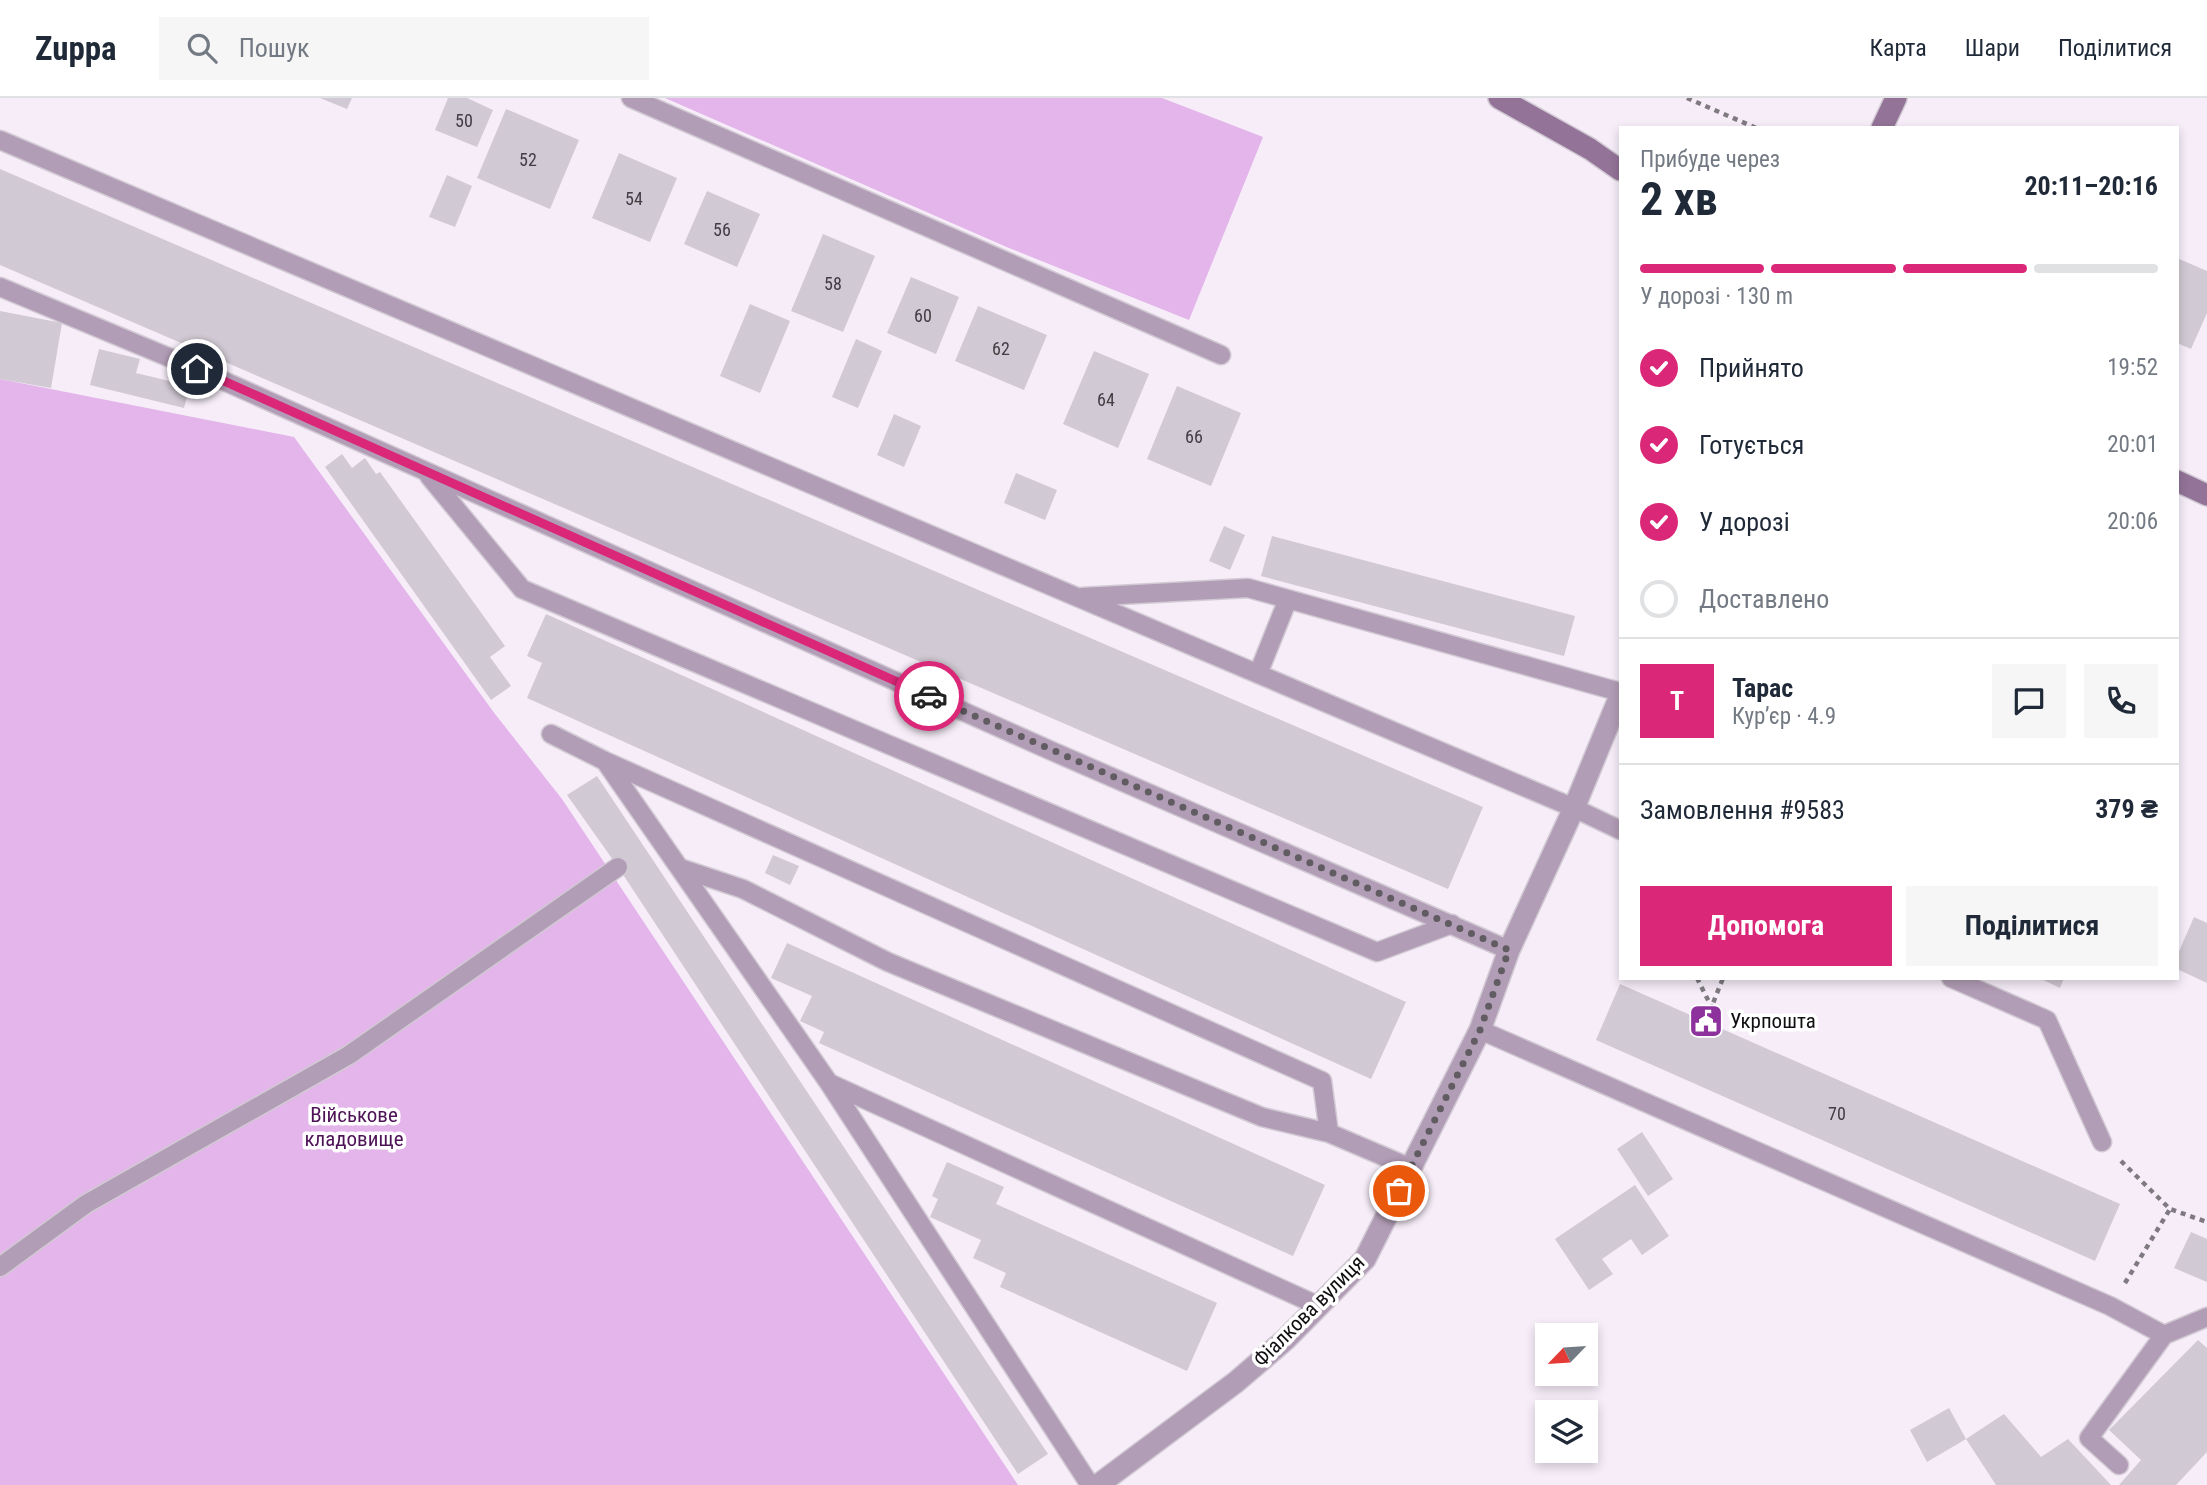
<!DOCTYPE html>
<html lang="uk">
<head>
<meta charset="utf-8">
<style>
	:root { --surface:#fff; --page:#f6f6f7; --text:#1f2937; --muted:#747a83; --line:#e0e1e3; --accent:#db2777 }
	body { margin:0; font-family:"Roboto Condensed",sans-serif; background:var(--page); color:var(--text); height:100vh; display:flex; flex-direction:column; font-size:26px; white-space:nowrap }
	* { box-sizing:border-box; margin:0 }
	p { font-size:23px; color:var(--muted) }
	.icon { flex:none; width:38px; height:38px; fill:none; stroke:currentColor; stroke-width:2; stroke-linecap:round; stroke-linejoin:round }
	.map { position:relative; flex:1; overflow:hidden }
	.details { position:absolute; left:1619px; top:28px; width:560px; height:854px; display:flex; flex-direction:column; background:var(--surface); border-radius:0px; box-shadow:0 4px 10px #0003 }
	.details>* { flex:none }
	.needle { width:46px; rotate:245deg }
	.fabs { position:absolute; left:1535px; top:1225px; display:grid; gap:14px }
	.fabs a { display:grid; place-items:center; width:63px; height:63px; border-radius:0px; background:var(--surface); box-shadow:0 4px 10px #0003; font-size:35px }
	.pin { position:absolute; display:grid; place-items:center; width:60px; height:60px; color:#fff; margin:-30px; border:4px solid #fff; border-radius:50%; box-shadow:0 2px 7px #0007 }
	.courier { position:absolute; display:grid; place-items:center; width:70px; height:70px; margin:-35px; border:5px solid #db2777; border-radius:50%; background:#fff; color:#222; box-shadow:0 2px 9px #0007 }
	.summary em { font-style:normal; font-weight:700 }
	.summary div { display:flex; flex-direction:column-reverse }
	.summary { display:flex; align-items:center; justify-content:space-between; height:119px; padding:0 21px }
	h1 { font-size:46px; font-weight:700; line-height:52px }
	.bar { display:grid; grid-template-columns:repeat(4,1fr); gap:10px 7px; align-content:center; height:84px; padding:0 21px }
	.bar i { height:9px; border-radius:5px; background:var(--line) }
	.bar .active { background:var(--accent) }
	.bar p { grid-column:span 4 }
	.line { display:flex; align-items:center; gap:18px; padding:0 21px; border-top:2px solid var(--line) }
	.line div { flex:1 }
	.round { display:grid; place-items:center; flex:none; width:74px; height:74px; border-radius:0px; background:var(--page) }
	ol { padding:0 21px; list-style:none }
	li { display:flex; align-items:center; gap:21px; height:77px }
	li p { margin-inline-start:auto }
	li .icon { padding:7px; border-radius:50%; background:var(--accent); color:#fff; stroke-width:4 }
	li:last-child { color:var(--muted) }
	li i { width:38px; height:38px; border:4px solid var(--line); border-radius:50% }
	.action { display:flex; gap:14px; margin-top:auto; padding:14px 21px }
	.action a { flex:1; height:80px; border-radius:0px; background:var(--accent); color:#fff; font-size:28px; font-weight:700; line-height:80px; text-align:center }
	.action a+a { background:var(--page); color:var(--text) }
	header { display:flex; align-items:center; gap:42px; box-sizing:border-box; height:98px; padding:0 35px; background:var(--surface); border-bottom:2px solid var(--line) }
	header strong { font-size:33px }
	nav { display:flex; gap:38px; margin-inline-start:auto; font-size:24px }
	.search { width:490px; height:63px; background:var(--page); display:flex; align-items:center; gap:18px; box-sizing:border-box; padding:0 24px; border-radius:0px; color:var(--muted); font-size:26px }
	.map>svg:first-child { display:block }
	.green { fill:#e3b5ea }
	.building { fill:#d1c9d3 }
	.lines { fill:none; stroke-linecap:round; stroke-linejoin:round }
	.lane-casing { stroke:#d1c9d3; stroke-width:21 }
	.street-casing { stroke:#d1c9d3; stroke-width:24 }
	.secondary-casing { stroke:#d1c9d3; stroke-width:24 }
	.path { stroke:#7f7980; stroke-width:4.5; stroke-dasharray:5 5; stroke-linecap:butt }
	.lane { stroke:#b29db6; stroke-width:18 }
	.street { stroke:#b29db6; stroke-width:21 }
	.secondary { stroke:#937498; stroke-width:21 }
	.done { stroke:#615c62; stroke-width:7; stroke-dasharray:0 12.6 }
	.route { stroke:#db2777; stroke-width:9 }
	.labels { text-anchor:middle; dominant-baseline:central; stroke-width:7; stroke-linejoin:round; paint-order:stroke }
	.number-label { font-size:18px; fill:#413d42 }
	.poi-label { font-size:21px; fill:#110e11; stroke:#fff; text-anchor:start }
	.park-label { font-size:21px; fill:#4e1257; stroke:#fff }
	.street-label { font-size:21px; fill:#110e11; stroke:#fff }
</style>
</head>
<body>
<header>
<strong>Zuppa</strong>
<div class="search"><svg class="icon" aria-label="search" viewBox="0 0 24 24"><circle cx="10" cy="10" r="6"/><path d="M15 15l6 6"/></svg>Пошук</div>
<nav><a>Карта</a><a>Шари</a><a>Поділитися</a></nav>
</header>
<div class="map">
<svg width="2207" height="1387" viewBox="0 0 2207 1387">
	<rect width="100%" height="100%" fill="#f6edf8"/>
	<path class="green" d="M665,0H1162L1263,39L1189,222L1009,150Z
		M0,281L294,339L495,616L562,701L1018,1387H0Z"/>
	<path class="building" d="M320,0H352L347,11Z
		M448,0H467L493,12L477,49L435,32Z
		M506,11L579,42L550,111L477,80Z
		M619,55L677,80L650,144L592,120Z
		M0,71L1483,709L1448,791L0,167Z
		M447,77L472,88L455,129L429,119Z
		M707,93L760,116L737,169L684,146Z
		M823,136L875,158L843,234L791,213Z
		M2177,160L2207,173V215L2191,251L2177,245Z
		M911,179L959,199L936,256L887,235Z
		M750,206L790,223L760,295L720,278Z
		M978,208L1047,237L1024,292L955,263Z
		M0,213L62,225L51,290L0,281Z
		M856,241L882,253L858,310L832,299Z
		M99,251L140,261L136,275L190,288L184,310L90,287Z
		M1094,253L1149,276L1118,350L1063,326Z
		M1177,288L1241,315L1211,388L1147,361Z
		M894,316L921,328L904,369L877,357Z
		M342,356L352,370L365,360L376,376L380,374L505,548L490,559L511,588L491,602L325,369Z
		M1016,375L1057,392L1045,422L1004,405Z
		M1224,428L1245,437L1230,472L1209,463Z
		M1272,438L1575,518L1564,558L1261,478Z
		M546,516L1406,904L1371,981L527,600L542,565L527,558Z
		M597,678L1048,1356L1018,1376L618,769L567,697Z
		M773,757L799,768L790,787L765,775Z
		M2194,819L2207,825V885L2177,871V858Z
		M787,845L1325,1087L1293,1158L819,945L824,934L800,923L812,898L771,880Z
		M2039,880H2064L2060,890Z
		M1620,886L2120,1106L2095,1163L1596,942Z
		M1642,1034L1673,1081L1648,1098L1617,1051Z
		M947,1064L1004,1089L996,1106L1217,1205L1187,1273L1000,1189L1006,1175L973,1160L981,1142L930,1119L938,1101L932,1098Z
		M1635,1087L1669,1138L1642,1157L1631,1141L1602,1161L1613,1176L1589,1192L1555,1141Z
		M2191,1134L2207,1141V1184L2174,1170Z
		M2198,1242L2207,1250V1354L2176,1387H2119L2141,1362L2109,1332Z
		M1949,1310L1966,1341L1927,1364L1910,1332Z
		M2004,1316L2041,1359L2068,1341L2111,1387H1996L1966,1341Z"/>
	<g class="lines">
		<g class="lane-casing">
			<path id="lane" d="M631,0L1221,257
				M0,42L1574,710L1620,732
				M0,189L197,271L1054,654L1509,852
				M429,378L522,491L1377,854L1452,826
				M1082,499L1248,490L1620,594
				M1258,576L1288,501
				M551,636L605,663L1322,983L1329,1035L1411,1070
				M605,663L829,985L1090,1387
				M680,770L743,791L888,864L1262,1019L1329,1035
				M1951,880L2047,922L2102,1044
				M1480,932L2110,1208L2164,1237L2207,1219
				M829,985L1319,1208
				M0,1169L86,1106L349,957L618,769
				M2119,1367L2089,1340L2164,1237"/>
		</g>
		<g class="street-casing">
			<path id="street" d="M1098,1387L1236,1284L1285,1242L1365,1161L1480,932L1509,852L1574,710L1620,598"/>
		</g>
		<g class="secondary-casing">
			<path id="secondary" d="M1499,0L1590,51L1620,72
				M1882,30L1896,0
				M2177,383L2207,397"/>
		</g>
		<path class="path" d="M1687,0L1756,30
			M1697,880L1711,908
			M1706,923L1723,880
			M2121,1063L2170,1111L2207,1124
			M2125,1185L2170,1111"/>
		<use href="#lane" class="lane"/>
		<use href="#street" class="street"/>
		<use href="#secondary" class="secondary"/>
	</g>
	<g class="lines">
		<path class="done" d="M929,598L1509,852L1480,932L1399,1093"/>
		<path class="route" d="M197,271L929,598"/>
	</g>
	<defs>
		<g id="civic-square" transform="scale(1.75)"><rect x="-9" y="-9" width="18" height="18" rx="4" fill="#8d319c" stroke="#fff"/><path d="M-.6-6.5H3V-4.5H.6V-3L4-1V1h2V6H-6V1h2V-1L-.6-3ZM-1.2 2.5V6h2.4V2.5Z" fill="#fff"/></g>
	</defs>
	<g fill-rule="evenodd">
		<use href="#civic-square" x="1706" y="923"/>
	</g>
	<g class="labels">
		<g class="number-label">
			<text x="464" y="22">50</text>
			<text x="528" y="61">52</text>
			<text x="634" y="100">54</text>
			<text x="722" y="131">56</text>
			<text x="833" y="185">58</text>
			<text x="923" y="217">60</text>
			<text x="1001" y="250">62</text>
			<text x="1106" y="301">64</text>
			<text x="1194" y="338">66</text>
			<text x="1837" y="1015">70</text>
		</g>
		<g class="poi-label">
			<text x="1730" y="923">Укрпошта</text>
		</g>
		<g class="park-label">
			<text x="354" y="1017">Військове<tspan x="354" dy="24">кладовище</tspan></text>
		</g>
		<g class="street-label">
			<text transform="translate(1309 1213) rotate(-45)">Фіалкова вулиця</text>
		</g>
	</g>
</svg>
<div class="fabs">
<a><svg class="needle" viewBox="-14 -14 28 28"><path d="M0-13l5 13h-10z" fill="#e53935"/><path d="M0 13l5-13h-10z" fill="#747a83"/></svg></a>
<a><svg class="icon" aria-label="layers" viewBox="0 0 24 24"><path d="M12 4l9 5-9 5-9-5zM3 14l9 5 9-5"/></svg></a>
</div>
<div class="pin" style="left:1399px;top:1093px;background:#ea580c"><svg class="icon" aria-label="bag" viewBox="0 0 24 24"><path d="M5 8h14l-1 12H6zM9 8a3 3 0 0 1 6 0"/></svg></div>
<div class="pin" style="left:197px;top:271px;background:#1f2937"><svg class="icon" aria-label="home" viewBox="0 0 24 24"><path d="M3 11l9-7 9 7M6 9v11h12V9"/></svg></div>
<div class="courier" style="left:929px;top:598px"><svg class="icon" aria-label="car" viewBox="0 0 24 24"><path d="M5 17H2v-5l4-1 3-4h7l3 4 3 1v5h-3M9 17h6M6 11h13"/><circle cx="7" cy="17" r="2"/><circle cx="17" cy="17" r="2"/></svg></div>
<section class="details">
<div class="summary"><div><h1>2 хв</h1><p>Прибуде через</p></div><em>20:11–20:16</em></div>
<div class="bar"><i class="active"></i><i class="active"></i><i class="active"></i><i></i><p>У дорозі · 130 m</p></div>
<ol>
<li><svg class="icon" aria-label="check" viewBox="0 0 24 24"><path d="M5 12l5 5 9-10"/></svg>Прийнято<p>19:52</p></li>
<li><svg class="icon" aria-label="check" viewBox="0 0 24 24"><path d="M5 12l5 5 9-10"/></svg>Готується<p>20:01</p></li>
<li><svg class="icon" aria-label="check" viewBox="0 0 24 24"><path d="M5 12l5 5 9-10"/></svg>У дорозі<p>20:06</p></li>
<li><i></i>Доставлено</li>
</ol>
<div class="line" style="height:126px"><b class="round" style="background:var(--accent);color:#fff">Т</b><div><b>Тарас</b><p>Кур’єр · 4.9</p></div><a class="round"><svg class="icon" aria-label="chat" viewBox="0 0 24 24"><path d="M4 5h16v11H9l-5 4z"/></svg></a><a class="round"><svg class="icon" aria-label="phone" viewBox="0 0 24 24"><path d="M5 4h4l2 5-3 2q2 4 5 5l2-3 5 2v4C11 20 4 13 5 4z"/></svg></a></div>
<div class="line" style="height:91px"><div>Замовлення #9583</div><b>379 ₴</b></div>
<div class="action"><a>Допомога</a><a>Поділитися</a></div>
</section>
</div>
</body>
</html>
